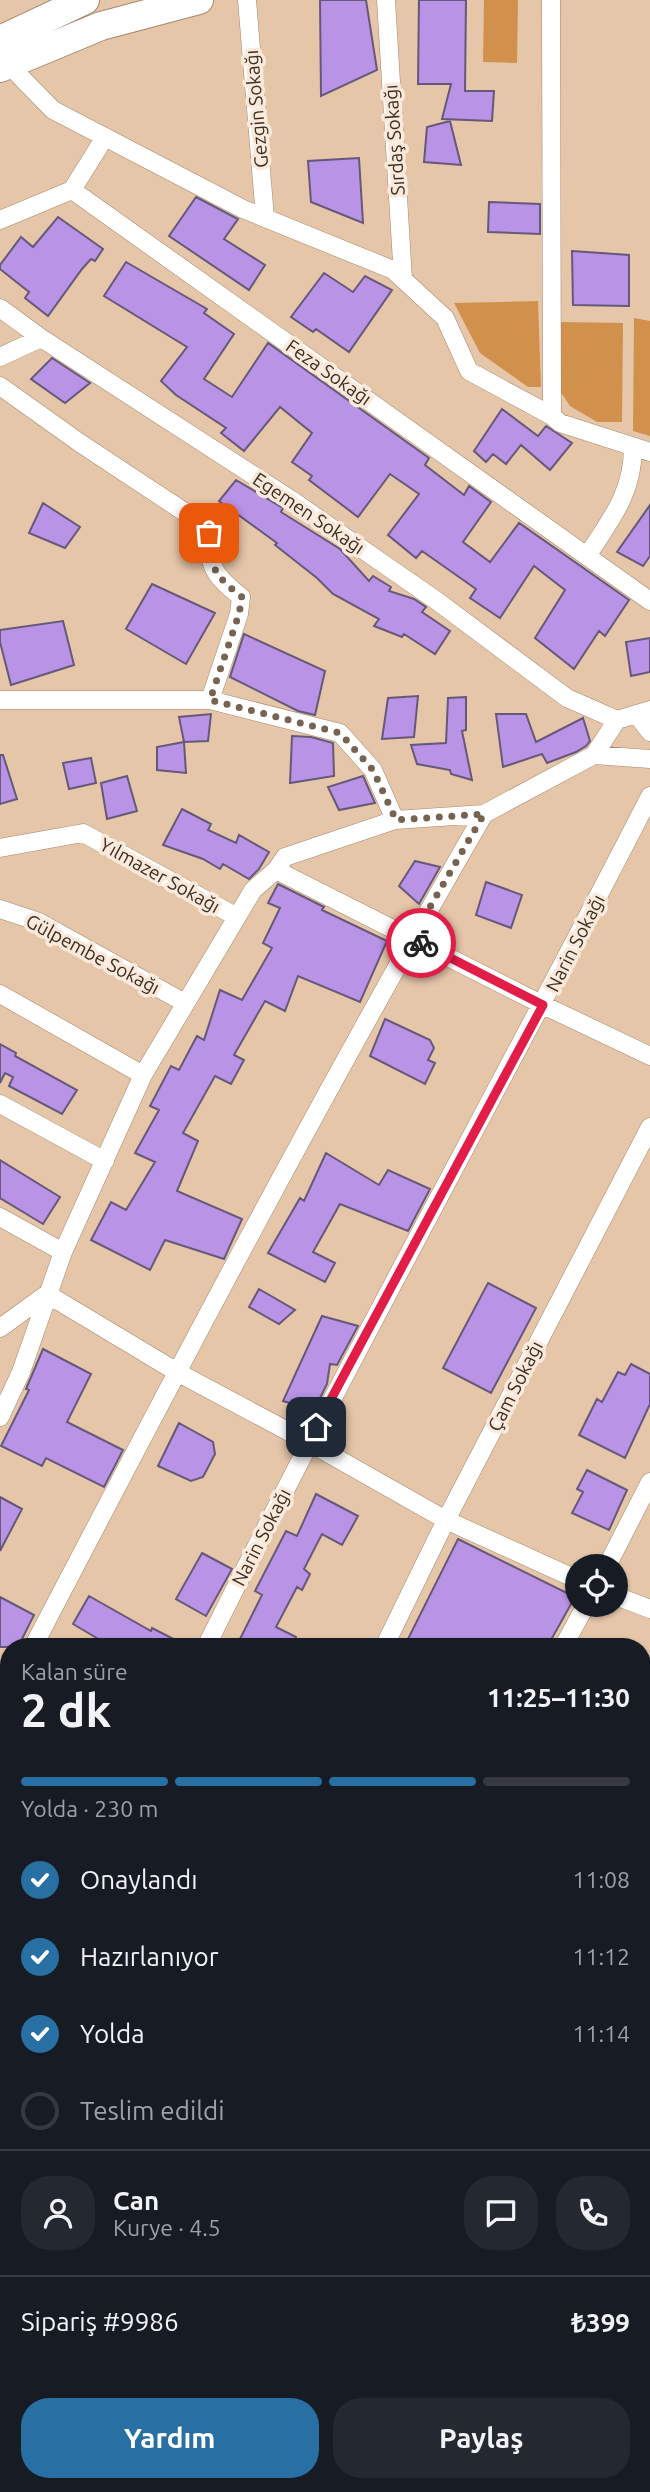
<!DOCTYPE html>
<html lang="tr">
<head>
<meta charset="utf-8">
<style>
	:root { --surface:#171b24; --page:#242831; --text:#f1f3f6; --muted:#9ea1a6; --line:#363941; --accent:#286fa4 }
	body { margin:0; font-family:Ubuntu,sans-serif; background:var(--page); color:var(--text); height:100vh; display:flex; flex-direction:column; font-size:26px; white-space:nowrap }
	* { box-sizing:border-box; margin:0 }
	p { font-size:23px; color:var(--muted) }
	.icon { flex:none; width:38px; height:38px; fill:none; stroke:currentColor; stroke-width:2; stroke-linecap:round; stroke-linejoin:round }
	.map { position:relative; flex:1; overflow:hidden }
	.side { position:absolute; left:0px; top:1638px; width:651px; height:854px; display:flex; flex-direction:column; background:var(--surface); border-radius:28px 28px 0 0; box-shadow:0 2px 5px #0004 }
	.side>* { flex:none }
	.controls { position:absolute; left:565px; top:1554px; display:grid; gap:14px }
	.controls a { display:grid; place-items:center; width:63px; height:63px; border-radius:50%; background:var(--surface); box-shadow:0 2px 5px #0004; font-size:35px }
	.pin { position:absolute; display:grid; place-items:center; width:60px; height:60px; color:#fff; margin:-30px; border-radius:14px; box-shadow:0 4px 10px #0006 }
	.courier { position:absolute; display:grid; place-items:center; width:70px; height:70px; margin:-35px; border:5px solid #e11d48; border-radius:50%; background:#fff; color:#222; box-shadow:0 2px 9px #0007 }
	.summary em { font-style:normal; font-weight:600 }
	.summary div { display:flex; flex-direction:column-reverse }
	.summary { display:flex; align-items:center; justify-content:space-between; height:119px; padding:0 21px }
	h1 { font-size:46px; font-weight:600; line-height:52px }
	.bar { display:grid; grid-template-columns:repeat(4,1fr); gap:10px 7px; align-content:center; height:84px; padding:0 21px }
	.bar i { height:9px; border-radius:5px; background:var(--line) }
	.bar .on { background:var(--accent) }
	.bar p { grid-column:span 4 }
	.line { display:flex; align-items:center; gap:18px; padding:0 21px; border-top:2px solid var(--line) }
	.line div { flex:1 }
	.round { display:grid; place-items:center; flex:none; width:74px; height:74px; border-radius:28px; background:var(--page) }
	ol { padding:0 21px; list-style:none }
	li { display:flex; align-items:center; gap:21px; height:77px }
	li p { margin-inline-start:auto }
	li .icon { padding:7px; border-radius:50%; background:var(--accent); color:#fff; stroke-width:4 }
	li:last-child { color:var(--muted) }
	li i { width:38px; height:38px; border:4px solid var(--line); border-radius:50% }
	.cta { display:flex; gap:14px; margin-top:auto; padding:14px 21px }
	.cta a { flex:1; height:80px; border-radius:28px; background:var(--accent); color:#fff; font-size:28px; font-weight:600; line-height:80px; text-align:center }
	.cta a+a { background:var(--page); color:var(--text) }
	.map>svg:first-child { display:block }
	.built { fill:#e1bc99 }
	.green { fill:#d2904d }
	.building { fill:#b993e6; stroke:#665878; stroke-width:2 }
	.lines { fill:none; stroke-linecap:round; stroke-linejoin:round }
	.street-casing { stroke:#a5876c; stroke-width:19 }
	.secondary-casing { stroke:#a5876c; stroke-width:26 }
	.primary-casing { stroke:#a5876c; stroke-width:30 }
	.street { stroke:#fff; stroke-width:18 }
	.secondary { stroke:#fff; stroke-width:24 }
	.primary { stroke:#fff; stroke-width:28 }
	.done { stroke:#766351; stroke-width:7; stroke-dasharray:0 12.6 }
	.route { stroke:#e11d48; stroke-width:9 }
	.labels { text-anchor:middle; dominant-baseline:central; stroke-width:7; stroke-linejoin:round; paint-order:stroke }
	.street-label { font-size:19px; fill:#3a2e22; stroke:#fbeadc }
</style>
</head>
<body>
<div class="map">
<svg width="650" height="2492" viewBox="0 0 650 2492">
	<rect width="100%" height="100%" fill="#e6c6a9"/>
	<path class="built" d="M642,2191L650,2196V2492H414L412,2483H642Z"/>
	<path class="green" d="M484,0H518L517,63L483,62Z
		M538,301L541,387H528L480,353L454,303Z
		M634,318L650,321V436L633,431Z
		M561,322L623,323L622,422H597L570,406L560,391Z"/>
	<path class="building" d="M320,0H366L377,70L321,96Z
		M419,0H466L465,91H494L492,121L442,119L451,84H418Z
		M450,121L461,165L424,162L427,127Z
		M359,158L363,223L311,202L308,161Z
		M196,197L238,219L224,239L265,265L249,290L169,236Z
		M489,202L540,204V234L488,232Z
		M58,217L103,249L95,261L91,259L82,269L48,316L25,298L29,292L0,269V265L21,237L33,247Z
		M572,251L629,255V306L573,305Z
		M126,262L207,309L204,313L234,334L204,379L232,397L268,343L429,458L425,465L464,495L469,486L491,502L463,542L490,562L519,523L629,600L605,636L599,631L574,669L535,638L565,590L534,566L500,618L470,598L476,589L422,551L416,558L388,535L419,494L390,474L358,517L309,480L312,476L292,462L312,433L280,407L244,451L221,433L226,428L176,395L161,381L187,347L104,296Z
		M324,273L353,292L365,276L392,290L349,352L316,329L313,332L291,317Z
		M52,358L90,383L65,403L31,379Z
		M502,409L538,436L546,426L572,443L550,470L521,445L506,464L493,454L486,462L474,451Z
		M236,480L283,508L281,512L340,549L369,581L373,576L391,587L389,591L414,599L426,607L422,612L450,631L435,654L404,634L402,637L374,626L379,619L333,594L317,578L275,545L277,543L219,501Z
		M43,503L80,527L65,548L29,533Z
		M650,505V556L643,566L617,552Z
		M152,584L215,613L186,664L126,629Z
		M63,621L74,665L11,685L0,642V630Z
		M244,634L325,671L315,715L298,711L230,677Z
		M650,638V672L631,676L626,642Z
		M418,696L414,737L382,739L388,698Z
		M466,697V730L462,731L472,780L451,774L450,770L417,764L411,745L446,743L448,698Z
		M211,714L208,741L184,742L179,717Z
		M496,714H526L536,742L583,718L590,741L586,746L576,752L547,763L542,754L503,767Z
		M292,736L311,737L333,743L334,776L290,783Z
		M184,742L186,773L157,770V747Z
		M0,755H3L17,799L0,804Z
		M91,758L96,783L69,789L63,763Z
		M127,776L137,811L107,819L101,783Z
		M363,776L375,803L339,810L328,787Z
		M182,809L211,824L208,830L236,843L239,835L269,852L259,869L249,879L223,864L220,869L203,859L163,845Z
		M415,861L440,867L419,904L399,886Z
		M486,882L522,895L511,928L476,915Z
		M278,884L324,907L322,910L387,941L360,1002L298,976L285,1011L265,1001L234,1055L244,1060L231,1084L215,1076L183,1133L198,1141L177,1191L242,1219L224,1259L165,1240L150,1270L91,1240L111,1202L126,1210L155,1162L135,1153L159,1110L150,1106L171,1066L179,1070L197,1036L204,1040L220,990L242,1000L272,948L263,943L280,908L268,903Z
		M385,1019L430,1040L434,1048L428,1060L435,1063L425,1084L370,1056Z
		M0,1044L16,1053L15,1056L77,1090L62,1114L9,1086L13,1077L5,1073L0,1083Z
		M326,1153L379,1185L388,1170L430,1189L408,1231L340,1204L313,1252L335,1263L325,1282L268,1253L300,1198L304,1201Z
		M0,1160L60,1197L43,1224L0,1198Z
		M488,1283L536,1308L491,1393L443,1368Z
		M259,1289L295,1310L279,1324L249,1307Z
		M322,1316L358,1326L337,1365L330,1364L327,1384L314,1410L283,1401Z
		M43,1349L91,1374L67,1422L123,1450L104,1487L46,1458L42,1466L1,1446L29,1390L26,1389Z
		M631,1364L650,1374V1404L625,1458L579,1435L597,1399L602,1402L618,1372L625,1375Z
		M179,1423L213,1442L215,1454L203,1477L191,1481L158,1466Z
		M587,1470L627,1490L609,1530L572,1513L583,1492L577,1489Z
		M316,1494L358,1516L342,1545L322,1534L304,1569L310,1574L302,1590L297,1587L276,1627L296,1637L291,1647H236L262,1595L255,1591L286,1531L297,1536Z
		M0,1497L22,1509L0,1551Z
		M458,1539L575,1597L547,1647H404Z
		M202,1553L232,1569L206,1616L176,1599Z
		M89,1596L151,1631L152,1628L189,1647H112L73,1624Z
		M0,1597L34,1615L18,1647H0Z"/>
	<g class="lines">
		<g class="street-casing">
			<path id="street" d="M247,0L265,218
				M386,0L403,279
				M551,0L552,416
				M9,65L53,110L243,209L393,270L445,318L469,371L552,416L560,423L650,452
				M72,190L105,137
				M0,220L72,190L650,601
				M0,308L41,338L290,499L437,601L567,698L617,720
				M0,357L41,338
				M0,386L80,443L195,519L209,533C209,569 214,575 241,597L239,614L210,700
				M587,556C611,519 633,493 633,447
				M0,700H210L340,733L373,770L395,820
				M636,714L650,732
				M594,755L617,720L650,710
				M0,848L83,833L237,917
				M276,870L543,1005L650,1056
				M0,909L39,922L185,1003
				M0,994L143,1075
				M0,1104L105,1161
				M0,1217L63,1252
				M0,1328L47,1294L177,1372L308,1442L446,1520L578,1580
				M0,1417L21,1372L63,1252L143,1075L253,890L276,870L285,857L395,820L484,814L594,755L650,759
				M607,1566L650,1482
				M616,1596L650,1609
				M33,1647C179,1367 326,1087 484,814
				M206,1647C348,1360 504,1081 650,796
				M384,1647L446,1520L650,1127
				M563,1647L586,1605
				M0,1709L9,1692
				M642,1828L650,1815
				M642,1854L650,1853
				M0,2019L9,2004
				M642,2034L650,2036
				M0,2046L9,2052
				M642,2107L650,2097
				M0,2144L9,2107
				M642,2321L650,2325
				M642,2412L650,2409
				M107,2492V2483
				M150,2492L178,2483
				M591,2492L632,2483"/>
		</g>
		<g class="secondary-casing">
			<path id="secondary" d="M0,1800L9,1805
				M642,2154L650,2159
				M384,2483L387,2492"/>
		</g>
		<g class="primary-casing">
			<path id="primary" d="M0,40L85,0
				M0,68L101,26L199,0"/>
		</g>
		<use href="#street" class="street"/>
		<use href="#secondary" class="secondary"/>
		<use href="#primary" class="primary"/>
	</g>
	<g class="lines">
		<path class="done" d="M209,533C209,567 215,576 242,597L239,614L210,700L340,733L373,770L396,820L484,814L412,938L421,943"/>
		<path class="route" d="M316,1427L543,1005L421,943"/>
	</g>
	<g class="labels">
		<g class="street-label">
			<text transform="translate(256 109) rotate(-95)">Gezgin Sokağı</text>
			<text transform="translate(394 140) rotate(-94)">Sırdaş Sokağı</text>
			<text transform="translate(329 372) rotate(35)">Feza Sokağı</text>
			<text transform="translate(309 513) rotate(34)">Egemen Sokağı</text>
			<text transform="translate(160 875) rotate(29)">Yılmazer Sokağı</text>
			<text transform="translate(575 943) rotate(-63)">Narin Sokağı</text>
			<text transform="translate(93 954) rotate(28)">Gülpembe Sokağı</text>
			<text transform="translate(515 1386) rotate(-63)">Çam Sokağı</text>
			<text transform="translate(261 1537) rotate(-63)">Narin Sokağı</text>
		</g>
	</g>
</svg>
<div class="controls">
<a><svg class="icon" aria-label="locate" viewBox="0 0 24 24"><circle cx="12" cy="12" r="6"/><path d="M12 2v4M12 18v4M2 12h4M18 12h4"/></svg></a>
</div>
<div class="pin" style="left:209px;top:533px;background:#ea580c"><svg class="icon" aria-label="bag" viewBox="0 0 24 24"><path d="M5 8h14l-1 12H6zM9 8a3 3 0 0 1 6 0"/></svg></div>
<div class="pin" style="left:316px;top:1427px;background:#1f2937"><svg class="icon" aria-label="home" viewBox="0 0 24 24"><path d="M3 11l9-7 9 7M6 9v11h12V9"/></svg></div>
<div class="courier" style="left:421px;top:943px"><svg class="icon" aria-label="bike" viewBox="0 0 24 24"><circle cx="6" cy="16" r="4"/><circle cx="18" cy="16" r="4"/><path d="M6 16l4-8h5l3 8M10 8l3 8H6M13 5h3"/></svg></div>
<section class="side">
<div class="summary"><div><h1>2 dk</h1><p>Kalan süre</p></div><em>11:25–11:30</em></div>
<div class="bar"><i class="on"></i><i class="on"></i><i class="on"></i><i></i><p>Yolda · 230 m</p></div>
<ol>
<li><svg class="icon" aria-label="check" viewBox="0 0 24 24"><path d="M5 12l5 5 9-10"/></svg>Onaylandı<p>11:08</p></li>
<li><svg class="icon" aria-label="check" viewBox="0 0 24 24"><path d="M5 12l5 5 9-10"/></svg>Hazırlanıyor<p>11:12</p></li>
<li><svg class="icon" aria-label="check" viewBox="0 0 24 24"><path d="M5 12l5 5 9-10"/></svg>Yolda<p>11:14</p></li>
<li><i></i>Teslim edildi</li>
</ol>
<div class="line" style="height:126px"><a class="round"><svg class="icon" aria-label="person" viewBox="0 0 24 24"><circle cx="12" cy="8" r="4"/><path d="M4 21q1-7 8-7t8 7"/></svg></a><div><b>Can</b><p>Kurye · 4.5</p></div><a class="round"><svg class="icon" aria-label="chat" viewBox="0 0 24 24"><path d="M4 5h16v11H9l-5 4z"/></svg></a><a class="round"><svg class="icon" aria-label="phone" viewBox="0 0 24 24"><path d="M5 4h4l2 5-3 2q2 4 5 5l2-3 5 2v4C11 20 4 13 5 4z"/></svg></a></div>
<div class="line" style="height:91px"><div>Sipariş #9986</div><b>₺399</b></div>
<div class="cta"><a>Yardım</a><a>Paylaş</a></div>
</section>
</div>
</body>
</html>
